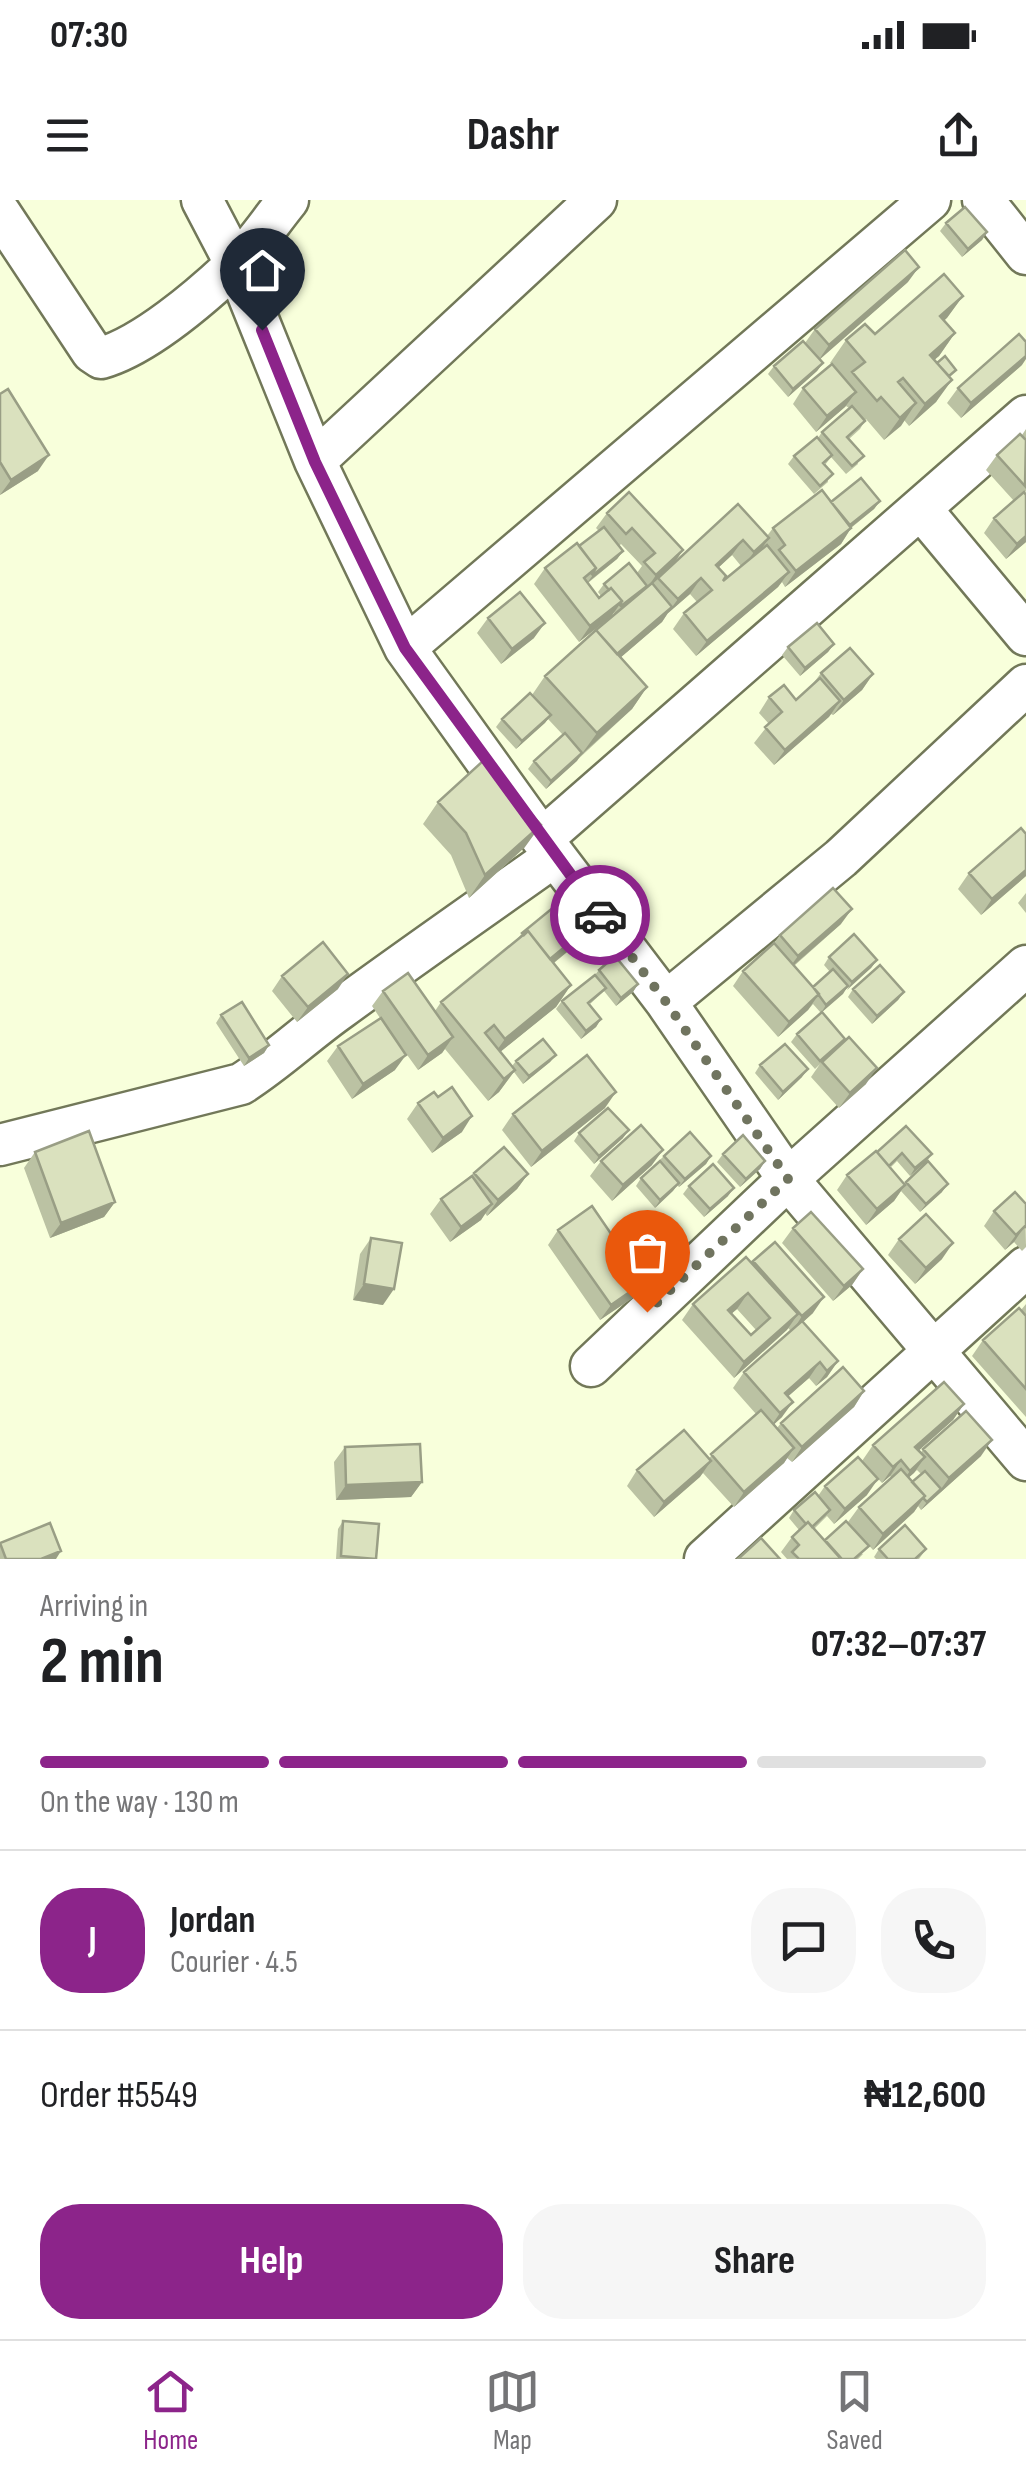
<!DOCTYPE html>
<html lang="en">
<head>
<meta charset="utf-8">
<style>
	:root { --surface:#fff; --page:#f6f6f6; --text:#202124; --muted:#757577; --line:#e0e0e0; --accent:#8c248a }
	body { margin:0; font-family:"Sofia Sans Condensed",sans-serif; background:var(--page); color:var(--text); height:100vh; display:flex; flex-direction:column; font-size:38px; white-space:nowrap }
	* { box-sizing:border-box; margin:0 }
	p { font-size:32px; color:var(--muted) }
	.icon { flex:none; width:55px; height:55px; fill:none; stroke:currentColor; stroke-width:2; stroke-linecap:round; stroke-linejoin:round }
	.map { position:relative; height:1359px; overflow:hidden }
	.details { display:flex; flex-direction:column; background:var(--surface); flex:1 }
	.details>* { flex:none }
	.pin { position:absolute; display:grid; place-items:center; width:85px; height:85px; color:#fff; margin:-102px -42px; border-radius:50% 50% 50% 0; rotate:-45deg; box-shadow:0 0 10px #0007 }
	.pin .icon { rotate:45deg }
	.courier { position:absolute; display:grid; place-items:center; width:100px; height:100px; margin:-50px; border:8px solid #8c248a; border-radius:50%; background:#fff; color:#222; box-shadow:0 2px 12px #0007 }
	.summary em { font-style:normal; font-weight:700 }
	.summary div { display:flex; flex-direction:column-reverse }
	.summary { display:flex; align-items:center; justify-content:space-between; height:170px; padding:0 40px }
	h1 { font-size:65px; font-weight:700; line-height:75px }
	.bar { display:grid; grid-template-columns:repeat(4,1fr); gap:15px 10px; align-content:center; height:120px; padding:0 40px }
	.bar i { height:12px; border-radius:8px; background:var(--line) }
	.bar .selected { background:var(--accent) }
	.bar p { grid-column:span 4 }
	.line { display:flex; align-items:center; gap:25px; padding:0 40px; border-top:2px solid var(--line) }
	.line div { flex:1 }
	.round { display:grid; place-items:center; flex:none; width:105px; height:105px; border-radius:40px; background:var(--page) }
	.cta { display:flex; gap:20px; margin-top:auto; padding:20px 40px }
	.cta a { flex:1; height:115px; border-radius:40px; background:var(--accent); color:#fff; font-size:40px; font-weight:700; line-height:115px; text-align:center }
	.cta a+a { background:var(--page); color:var(--text) }
	.status { display:flex; justify-content:space-between; align-items:center; height:70px; padding:0 50px; background:var(--surface); direction:ltr }
	.status svg { height:28px; fill:currentColor }
	header { display:flex; justify-content:space-between; align-items:center; height:130px; padding:0 40px; background:var(--surface); font-size:45px; font-weight:700 }
	.dock { display:flex; justify-content:space-around; align-items:center; height:140px; border-top:2px solid var(--line); background:var(--surface); font-size:28px; color:var(--muted) }
	.dock a { display:grid; justify-items:center; gap:5px }
	.dock .selected { color:var(--accent) }
	.map>svg:first-child { display:block }
	.lines { fill:none; stroke-linecap:round; stroke-linejoin:round }
	.minor-casing { stroke:#727859; stroke-width:45 }
	.minor { stroke:#fff; stroke-width:40 }
	.wall { fill:#bbc2a3; fill-rule:evenodd }
	.shaded-wall { fill:#999e85 }
	.building { fill:#dae1be; stroke:#999e85; stroke-width:2.5; fill-rule:evenodd }
	.done { stroke:#70745f; stroke-width:10; stroke-dasharray:0 18 }
	.route { stroke:#8c248a; stroke-width:12 }
</style>
</head>
<body>
<div class="status"><b>07:30</b><svg viewBox="0 0 49 12"><path d="M0 12V9h3v3zM5 12V6h3v6zM10 12V3h3v9zM15 12V0h3v12zM26 1h20v11H26zM47 4h2v5h-2z"/></svg></div>
<header><svg class="icon" aria-label="menu" viewBox="0 0 24 24"><path d="M4 6h16M4 12h16M4 18h16"/></svg>Dashr<svg class="icon" aria-label="share" viewBox="0 0 24 24"><path d="M12 15V3M7 8l5-5 5 5M5 13v7h14v-7"/></svg></header>
<div class="map">
<svg width="1026" height="1359" viewBox="0 0 1026 1359">
	<rect width="100%" height="100%" fill="#f8ffdb"/>
	<g class="lines">
		<g class="minor-casing">
			<path id="minor" d="M202,0L236,65L315,261L405,448L542,639L666,802L788,979L1026,1260
				M983,0L1026,54
				M0,13L92,152L101,158C144,146 201,97 234,66C254,47 270,22 288,0
				M315,261L596,0
				M921,309L1026,435
				M405,448L930,0
				M542,639L1026,216
				M666,802L841,658L1026,485
				M0,945L241,884C276,862 306,833 340,809C411,757 483,707 555,656
				M591,1166L788,979L1026,766
				M705,1359L1026,1067"/>
		</g>
		<use href="#minor" class="minor"/>
	</g>
	<path class="wall" d="M946,23L987,32L982,40L962,57L940,31Z
		M908,82L819,159L823,163L817,171L788,197L768,174L774,166L805,143L815,129Z
		M963,96L944,121L955,133L939,156L934,160L950,178L936,202L909,226L904,220L884,240L866,219L860,229L849,239L858,264L846,274L831,257L825,265L828,282L814,294L788,264L794,256L818,238L822,232L849,208L846,206L816,232L793,204L803,188L832,164L830,163L846,140L875,134Z
		M1022,165L961,218L947,203L958,188Z
		M0,194L38,271L0,295Z
		M1026,229V291L1024,293L1026,295V342L1006,359L984,333L994,318L1014,301L986,270L997,255L1022,235Z
		M880,301L874,309L851,328L841,344L785,387L782,382L778,387L696,456L673,429L684,413L697,402L690,394L667,414L662,422L621,457L647,487L632,509L546,589L528,569L534,561L563,535L548,519L516,549L496,527L502,519L532,495L545,476L615,414L614,412L579,442L534,384L545,368L579,346L599,331L596,328L607,313L683,350L675,362L738,304L767,336L773,328L831,302ZM621,344L642,366L637,373L604,384L598,392L601,396L599,398L588,383L617,359L623,351L619,346ZM732,355L741,366L723,381L719,367Z
		M488,418L534,438L501,464L477,433Z
		M834,444L828,452L800,476L782,455L788,447Z
		M821,473L873,474L862,490L833,515L831,514L774,565L754,543L769,524L759,513L769,497L796,500L812,485Z
		M438,602L525,647L469,698L451,655L423,624Z
		M1026,634V676L981,715L958,689L969,673Z
		M1026,693V713L1018,703Z
		M841,724L794,766L813,787L830,772L824,765L829,757L877,760L871,768L846,789L822,812L866,884L839,908L811,877L820,864L815,869L791,842L797,834L821,813L813,804L808,810L778,837L733,786L743,771L774,743L780,735Z
		M522,733L584,738L554,763L571,785L556,807L500,852L512,866L516,861L556,855L550,862L523,884L514,872L499,892L488,901L445,849L442,853L418,870L387,827L395,870L352,899L327,861L338,846L380,818L372,806L383,791L435,811L441,802L516,741Z
		M599,770L638,784L633,792L616,806L604,791L589,805L601,819L596,827L581,839L556,809L562,801L595,775Z
		M282,776L338,789L297,822L272,791Z
		M853,789L904,792L898,800L872,824L848,797Z
		M221,815L269,845L264,853L244,866L216,823Z
		M760,865L802,877L778,900L755,873Z
		M438,897L462,932L432,953L407,919L418,903Z
		M605,908L531,967L502,930L513,914Z
		M579,933L623,938L594,964L574,941Z
		M35,952L115,1002L104,1017L50,1038L24,968Z
		M877,952L932,954L910,976L897,961L890,968L904,984L906,982L942,992L920,1012L901,991L894,1001L866,1025L837,990L847,975Z
		M723,954L765,961L760,969L740,987L717,962Z
		M664,956H711L706,964L679,987L677,985L655,1008L636,986L641,978Z
		M601,961L652,965L612,1001L590,976Z
		M474,973L528,974L517,989L487,1016L485,1013L481,1020L450,1042L430,1014L441,999Z
		M689,986L728,996L704,1017L683,994Z
		M1025,1004L1026,1047L1022,1051L1014,1042L1005,1050L984,1026L994,1011Z
		M793,1028L863,1069L852,1085L833,1101L782,1043Z
		M558,1030L634,1097L600,1120L548,1045Z
		M371,1038L383,1105L353,1100L360,1054Z
		M899,1039L942,1059L915,1084L888,1055Z
		M775,1042L813,1113L803,1122L838,1161L827,1177L816,1186L809,1178L788,1196L782,1217L774,1224L777,1228L781,1223L864,1191L854,1207L792,1262L787,1258L784,1263L734,1307L703,1273L654,1317L627,1286L637,1270L708,1259L756,1214L733,1188L744,1172L791,1131L788,1128L734,1178L682,1120L693,1104L752,1063ZM737,1109L756,1130L751,1135L731,1114Z
		M1026,1104V1217L972,1156L983,1140L1021,1110Z
		M964,1204L953,1220L918,1250L921,1253L923,1249L981,1256L921,1310L918,1306L914,1312L873,1350L848,1322L859,1307L892,1278L890,1276L882,1283L862,1261L873,1245ZM917,1270L921,1274L912,1282L908,1278Z
		M345,1247L422,1282L411,1297L336,1300L334,1262Z
		M825,1286L867,1295L834,1324L827,1316L814,1329L824,1341L863,1354L858,1359H787L781,1352L792,1337L799,1330L789,1318L794,1310L818,1296Z
		M343,1321L376,1359H336L338,1329Z
		M0,1343L56,1359H0Z
		M879,1349H926L919,1359H876L874,1357Z"/>
	<path class="shaded-wall" d="M987,32L982,40L962,57L968,49Z
		M919,67L908,82L818,161L829,145Z
		M963,96L947,118L924,138L940,116Z
		M955,133L939,156L914,177L930,155Z
		M1026,156V159L1022,165L961,218L971,203Z
		M823,163L817,171L788,197L793,189Z
		M952,180L936,202L909,226L925,204Z
		M856,192L845,207L816,232L827,216Z
		M916,203L901,226L884,240L900,218Z
		M49,255L38,271L0,295L11,280Z
		M880,301L874,309L844,333L850,325Z
		M851,328L841,344L785,387L796,371Z
		M1026,336V342L1006,359L1017,344Z
		M769,338L758,354L743,367L754,352Z
		M743,340L732,355L705,380L716,365Z
		M683,350L672,366L646,390L656,375Z
		M623,351L617,359L587,383L593,375Z
		M789,372L778,387L696,456L707,441Z
		M701,378L690,394L667,414L678,399Z
		M622,401L611,417L579,442L590,426Z
		M672,407L662,422L606,470L617,455Z
		M545,423L534,438L501,464L512,449Z
		M834,444L828,452L800,476L805,468Z
		M873,474L862,490L833,515L844,500Z
		M647,487L632,509L581,555L597,533Z
		M840,501L829,517L774,565L785,550Z
		M551,515L545,523L516,549L522,541Z
		M582,553L577,561L546,589L551,581Z
		M541,625L525,647L469,698L485,675Z
		M1026,670V676L981,715L992,699Z
		M852,709L841,724L787,771L798,756Z
		M595,722L584,738L535,778L546,762Z
		M877,760L871,768L847,790L852,782Z
		M348,774L338,789L297,822L308,807Z
		M638,784L633,792L616,806L621,798Z
		M571,785L556,807L489,861L505,839Z
		M848,786L843,794L821,813L826,805Z
		M904,792L898,800L872,824L877,816Z
		M819,794L808,810L778,837L789,822Z
		M601,819L596,827L581,839L586,831Z
		M453,837L442,853L418,870L428,855Z
		M269,845L264,853L244,866L249,858Z
		M406,855L395,870L352,899L363,884Z
		M556,855L550,862L523,884L529,876Z
		M877,868L866,884L839,908L850,893Z
		M808,869L802,877L778,900L783,892Z
		M515,870L499,892L488,901L504,879Z
		M616,892L605,908L531,967L542,951Z
		M472,916L462,932L432,953L443,938Z
		M629,930L623,938L594,964L599,956Z
		M663,950L652,965L612,1001L623,985Z
		M932,954L926,962L910,976L915,968Z
		M711,956L706,964L679,987L685,979Z
		M765,961L760,969L740,987L746,979Z
		M528,974L517,989L487,1016L498,1000Z
		M679,983L673,991L655,1008L660,1000Z
		M948,984L942,992L920,1012L926,1004Z
		M905,985L894,1001L866,1025L877,1009Z
		M734,988L728,996L704,1017L710,1009Z
		M115,1002L104,1017L50,1038L61,1023Z
		M492,1004L481,1020L450,1042L461,1027Z
		M1025,1026L1014,1042L1005,1050L1016,1035Z
		M953,1043L942,1059L915,1084L926,1068Z
		M863,1069L852,1085L833,1101L844,1086Z
		M644,1082L634,1097L600,1120L611,1105Z
		M364,1084L394,1089L383,1105L353,1100Z
		M748,1093L737,1109L717,1126L728,1110Z
		M824,1097L813,1113L792,1132L802,1116Z
		M798,1114L787,1130L734,1178L744,1162Z
		M838,1161L827,1177L816,1186L827,1171Z
		M820,1162L809,1178L775,1208L785,1193Z
		M864,1191L854,1207L792,1262L802,1247Z
		M793,1202L782,1217L769,1229L780,1213Z
		M964,1204L953,1220L905,1263L915,1247Z
		M992,1240L981,1256L921,1310L927,1302L941,1289L949,1278Z
		M794,1248L784,1263L734,1307L744,1292Z
		M925,1257L914,1273L899,1286L910,1271Z
		M901,1260L890,1276L882,1283L893,1267Z
		M711,1261L700,1277L654,1317L664,1302Z
		M878,1279L867,1295L834,1324L845,1309Z
		M422,1282L411,1297L336,1300L346,1285Z
		M925,1296L914,1312L873,1350L883,1334Z
		M61,1351L56,1359H41Z"/>
	<path class="building" d="M965,7L987,32L968,49L946,23Z
		M905,50L919,67L829,145L815,129Z
		M944,74L963,96L940,116L955,133L930,155L952,180L925,204L903,178L898,182L916,203L900,218L881,197L877,201L852,172L865,162L846,140L865,124L875,134Z
		M1019,134L1026,142V156L971,203L958,188Z
		M803,141L823,163L793,189L774,166Z
		M945,156L956,170L949,176L937,163Z
		M832,164L856,192L827,216L803,188Z
		M8,189L49,255L11,280L0,262V194Z
		M852,206L865,221L847,237L864,256L852,266L822,232Z
		M1020,234L1026,240L1025,286L997,255Z
		M817,237L832,255L823,263L833,274L820,286L794,256Z
		M861,278L880,301L850,325L831,302Z
		M822,290L851,328L796,371L779,350L785,345L773,328Z
		M629,292L683,350L656,375L644,362L655,353L632,328L626,334L607,313Z
		M1024,292L1026,295V336L1017,344L994,318Z
		M738,304L769,338L754,352L743,340L716,365L726,376L723,381L767,345L789,372L707,441L684,413L712,390L701,378L678,399L658,378Z
		M604,327L623,351L593,375L592,374L596,368L579,346Z
		M577,343L596,368L584,378L599,398L611,388L622,401L590,426L545,368Z
		M629,363L647,386L621,406L620,405L622,401L611,388L609,390L604,384Z
		M652,383L672,407L617,454L596,430Z
		M520,392L545,423L512,449L488,418Z
		M817,423L834,444L805,468L788,447Z
		M596,430L647,487L597,533L545,476Z
		M850,448L873,474L844,500L821,473Z
		M820,478L840,501L785,550L765,527L782,512L769,497L784,485L796,500Z
		M530,493L551,515L522,541L502,519Z
		M565,533L582,553L551,581L534,561Z
		M483,561L541,625L485,675L466,633L438,602Z
		M1021,628L1026,634V670L992,699L969,673Z
		M833,688L852,709L798,756L780,735Z
		M571,693L595,722L550,759L528,731L524,735L522,733Z
		M528,731L571,785L505,839L494,825L485,833L515,870L504,879L441,802Z
		M854,734L877,760L852,782L829,757Z
		M323,742L348,774L308,807L282,776Z
		M774,743L819,794L789,822L743,771Z
		M615,756L638,784L621,798L599,770Z
		M880,765L904,792L877,816L853,789Z
		M833,769L848,786L826,805L813,787Z
		M408,773L453,837L428,855L383,791Z
		M595,775L606,788L588,803L601,819L586,831L562,801Z
		M242,802L269,845L249,858L221,815Z
		M822,812L845,839L820,861L797,834Z
		M381,818L406,855L363,884L338,846Z
		M849,837L877,868L850,893L822,862Z
		M543,839L556,855L529,876L516,861Z
		M785,844L808,869L783,892L760,865Z
		M587,855L616,892L542,951L513,914Z
		M452,887L472,916L443,938L418,903L434,892L438,897Z
		M608,908L629,930L599,956L579,933Z
		M641,925L663,950L623,985L601,961Z
		M906,926L932,954L915,968L902,953L889,966L877,952Z
		M89,931L115,1002L61,1023L35,952Z
		M690,932L711,956L685,979L664,956Z
		M743,935L765,961L746,979L723,954Z
		M504,947L528,974L498,1000L474,973Z
		M876,951L905,985L877,1009L847,975Z
		M660,961L679,983L660,1000L641,978Z
		M928,961L948,984L926,1004L906,982Z
		M713,964L734,988L710,1009L689,986Z
		M472,976L492,1004L461,1027L441,999Z
		M1015,992L1026,1004V1027L1025,1026L1016,1035L994,1011Z
		M592,1006L644,1082L611,1105L558,1030Z
		M811,1012L863,1069L844,1086L793,1028Z
		M926,1014L953,1043L926,1068L899,1039Z
		M371,1038L402,1043L394,1089L364,1084Z
		M775,1042L824,1097L802,1116L753,1061Z
		M746,1057L798,1114L744,1162L693,1104ZM748,1093L770,1118L751,1135L728,1110Z
		M1019,1108L1026,1116V1189L983,1140Z
		M802,1121L838,1161L827,1171L820,1162L785,1193L793,1202L780,1213L744,1172Z
		M843,1167L864,1191L802,1247L781,1223Z
		M944,1182L964,1204L915,1247L925,1257L910,1271L901,1260L893,1267L873,1245Z
		M761,1210L794,1248L744,1292L711,1254Z
		M966,1211L992,1240L949,1278L923,1249Z
		M684,1230L711,1261L664,1302L637,1270Z
		M420,1244L422,1282L346,1285L345,1247Z
		M858,1257L878,1279L845,1309L825,1286Z
		M901,1269L925,1296L883,1334L859,1307Z
		M925,1271L941,1289L927,1302L923,1298L925,1296L912,1282Z
		M815,1292L830,1310L812,1327L808,1322L806,1324L794,1310Z
		M343,1321L379,1324L376,1359L341,1356Z
		M846,1321L869,1346L854,1359H842L825,1340Z
		M808,1322L841,1359H799L792,1352L799,1345L792,1337Z
		M50,1323L61,1351L41,1359H6L0,1343Z
		M905,1325L926,1349L915,1359H888L879,1349Z
		M761,1338L780,1359H738Z"/>
	<g class="lines">
		<path class="done" d="M600,715L666,802L788,979L647,1112"/>
		<path class="route" d="M262,130L315,262L405,448L600,715"/>
	</g>
</svg>
<div class="pin" style="left:647px;top:1112px;background:#ea580c"><svg class="icon" aria-label="bag" viewBox="0 0 24 24"><path d="M5 8h14l-1 12H6zM9 8a3 3 0 0 1 6 0"/></svg></div>
<div class="pin" style="left:262px;top:130px;background:#1f2937"><svg class="icon" aria-label="home" viewBox="0 0 24 24"><path d="M3 11l9-7 9 7M6 9v11h12V9"/></svg></div>
<div class="courier" style="left:600px;top:715px"><svg class="icon" aria-label="car" viewBox="0 0 24 24"><path d="M5 17H2v-5l4-1 3-4h7l3 4 3 1v5h-3M9 17h6M6 11h13"/><circle cx="7" cy="17" r="2"/><circle cx="17" cy="17" r="2"/></svg></div>
</div>
<section class="details">
<div class="summary"><div><h1>2 min</h1><p>Arriving in</p></div><em>07:32–07:37</em></div>
<div class="bar"><i class="selected"></i><i class="selected"></i><i class="selected"></i><i></i><p>On the way · 130 m</p></div>
<div class="line" style="height:180px"><b class="round" style="background:var(--accent);color:#fff">J</b><div><b>Jordan</b><p>Courier · 4.5</p></div><a class="round"><svg class="icon" aria-label="chat" viewBox="0 0 24 24"><path d="M4 5h16v11H9l-5 4z"/></svg></a><a class="round"><svg class="icon" aria-label="phone" viewBox="0 0 24 24"><path d="M5 4h4l2 5-3 2q2 4 5 5l2-3 5 2v4C11 20 4 13 5 4z"/></svg></a></div>
<div class="line" style="height:130px"><div>Order #5549</div><b>₦12,600</b></div>
<div class="cta"><a>Help</a><a>Share</a></div>
</section>
<nav class="dock">
<a class="selected"><svg class="icon" aria-label="home" viewBox="0 0 24 24"><path d="M3 11l9-7 9 7M6 9v11h12V9"/></svg>Home</a>
<a><svg class="icon" aria-label="map" viewBox="0 0 24 24"><path d="M3 6l6-2 6 2 6-2v14l-6 2-6-2-6 2zM9 4v14M15 6v14"/></svg>Map</a>
<a><svg class="icon" aria-label="saved" viewBox="0 0 24 24"><path d="M7 4h10v16l-5-4-5 4z"/></svg>Saved</a>
</nav>
</body>
</html>
